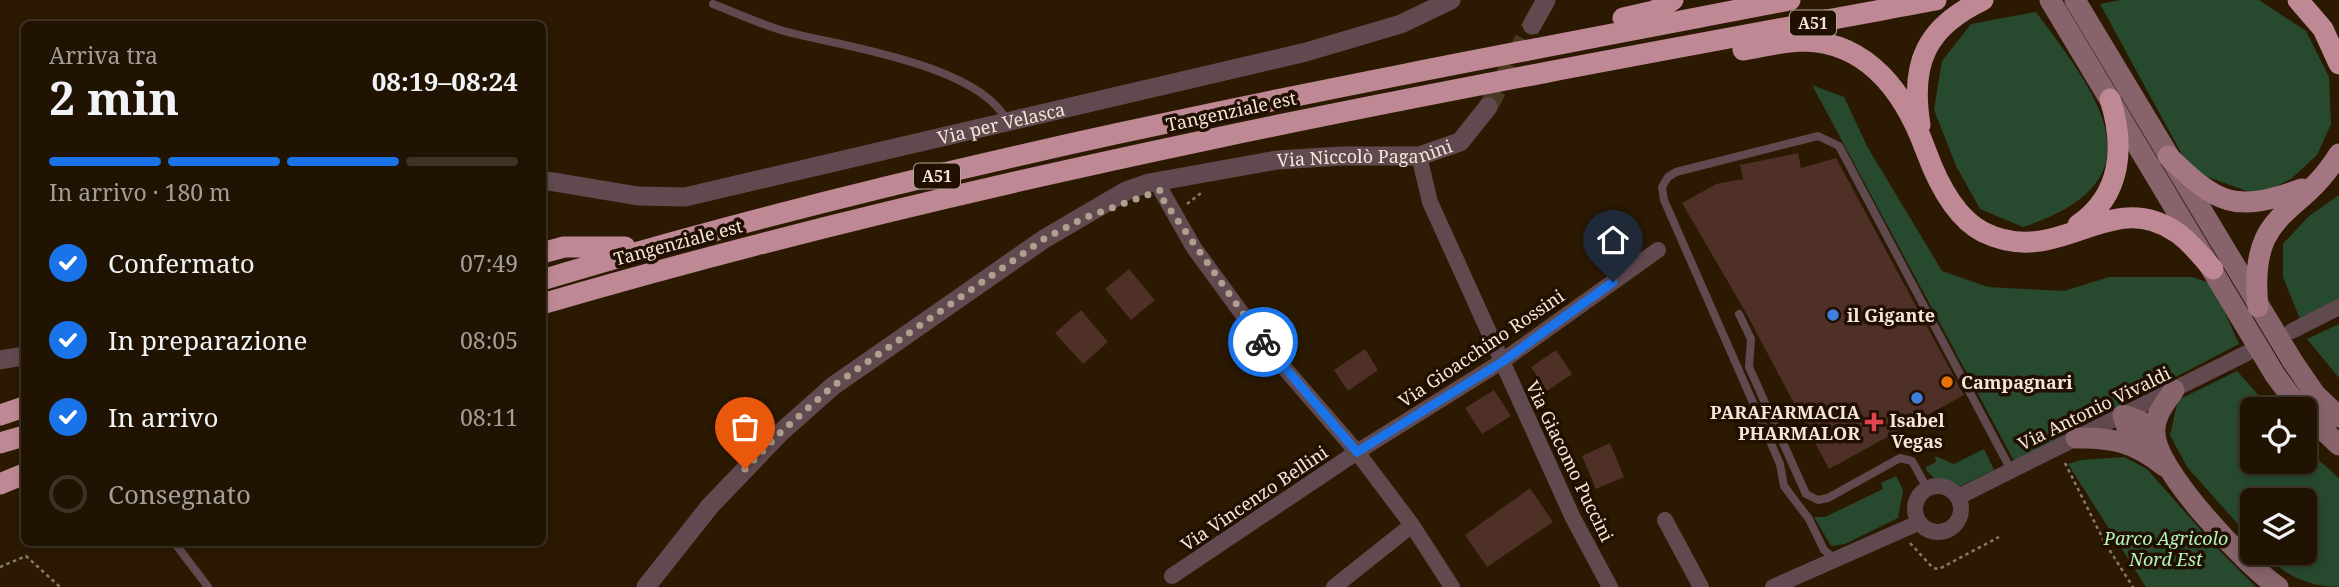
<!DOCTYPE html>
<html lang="it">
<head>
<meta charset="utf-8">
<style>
	:root { --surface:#201302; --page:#281c0c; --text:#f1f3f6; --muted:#a29e99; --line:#3d3224; --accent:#1a73e8 }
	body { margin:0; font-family:"Noto Serif",serif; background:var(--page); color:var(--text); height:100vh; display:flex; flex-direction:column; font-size:26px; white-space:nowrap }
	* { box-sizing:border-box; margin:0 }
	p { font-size:23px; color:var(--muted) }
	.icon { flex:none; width:38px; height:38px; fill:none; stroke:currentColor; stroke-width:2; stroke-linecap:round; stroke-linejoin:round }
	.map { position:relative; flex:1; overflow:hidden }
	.side { position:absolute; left:21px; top:21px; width:525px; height:525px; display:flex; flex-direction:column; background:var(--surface); border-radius:10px; box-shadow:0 4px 10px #0003,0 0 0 2px var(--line) }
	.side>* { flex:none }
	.fabs { position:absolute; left:2240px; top:397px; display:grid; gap:14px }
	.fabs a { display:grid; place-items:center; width:77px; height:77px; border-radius:10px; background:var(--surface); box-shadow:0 4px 10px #0003,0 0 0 2px var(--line); font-size:35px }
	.pin { position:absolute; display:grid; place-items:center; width:60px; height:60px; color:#fff; margin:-72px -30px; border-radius:50% 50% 50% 0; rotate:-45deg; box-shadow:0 0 7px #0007 }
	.pin .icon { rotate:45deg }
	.courier { position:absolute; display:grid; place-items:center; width:70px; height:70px; margin:-35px; border:5px solid #1a73e8; border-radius:50%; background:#fff; color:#222; box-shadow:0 2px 9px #0007 }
	.summary em { font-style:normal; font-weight:700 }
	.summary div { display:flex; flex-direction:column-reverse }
	.summary { display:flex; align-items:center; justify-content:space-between; height:119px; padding:0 28px }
	h1 { font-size:46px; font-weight:700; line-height:52px }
	.bar { display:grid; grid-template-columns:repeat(4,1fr); gap:10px 7px; align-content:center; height:84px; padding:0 28px }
	.bar i { height:9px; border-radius:5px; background:var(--line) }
	.bar .on { background:var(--accent) }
	.bar p { grid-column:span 4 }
	ol { padding:0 28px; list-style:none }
	li { display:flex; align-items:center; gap:21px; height:77px }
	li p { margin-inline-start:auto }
	li .icon { padding:7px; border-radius:50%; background:var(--accent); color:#fff; stroke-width:4 }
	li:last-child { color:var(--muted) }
	li i { width:38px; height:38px; border:4px solid var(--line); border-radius:50% }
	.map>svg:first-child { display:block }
	.green { fill:#274a2f }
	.building { fill:#4e3026 }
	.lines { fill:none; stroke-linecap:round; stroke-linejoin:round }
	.tertiary-tunnel { stroke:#493822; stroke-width:19; stroke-dasharray:19 10; stroke-linecap:butt }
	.path { stroke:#897a67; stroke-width:2.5; stroke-dasharray:3.5 3.5; stroke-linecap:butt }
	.service { stroke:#614a4f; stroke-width:8 }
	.minor { stroke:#614a4f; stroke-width:16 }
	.tertiary { stroke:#614a4f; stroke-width:19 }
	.secondary { stroke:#87636c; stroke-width:21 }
	.primary { stroke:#a47682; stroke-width:21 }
	.motorway { stroke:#bf8895; stroke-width:21 }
	.done { stroke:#ae9f8e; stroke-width:7; stroke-dasharray:0 12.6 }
	.route { stroke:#1a73e8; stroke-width:9 }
	.shop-dot { fill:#3f7fe0; stroke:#210f00; stroke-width:2.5 }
	.food-dot { fill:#e8710a; stroke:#210f00; stroke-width:2.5 }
	.health-dot { fill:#e0444e; stroke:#210f00; stroke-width:2.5 }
	.labels { text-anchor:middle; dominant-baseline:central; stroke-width:7; stroke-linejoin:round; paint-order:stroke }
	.shield { fill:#210f00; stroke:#b5a698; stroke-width:2 }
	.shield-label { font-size:16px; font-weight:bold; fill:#f4e7d9 }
	.street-label { font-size:18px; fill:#f4e7d9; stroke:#210f00 }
	.poi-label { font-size:18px; font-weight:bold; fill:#f4e7d9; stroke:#210f00; text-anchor:start }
	.park-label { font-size:18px; font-style:italic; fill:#b1f5bf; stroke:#210f00 }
</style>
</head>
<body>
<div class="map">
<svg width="2339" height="587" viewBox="0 0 2339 587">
	<rect width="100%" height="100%" fill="#2b1902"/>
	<path class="green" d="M2120,0H2259L2306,31L2329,77L2331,124L2317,155L2291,179L2258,195L2191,171L2100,4Z
		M2036,12C2098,96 2166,180 2023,227L1980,209L1956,166L1934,110L1942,61L1971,24Z
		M1812,85L1844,97L1868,148L1942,271L1988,287L2064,291L2109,277H2192L2212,284L2239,344L2014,461Z
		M2339,195V300L2300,319L2283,277V244L2309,216Z
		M2339,324V378L2307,339Z
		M2237,371L2271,409L2252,410V462H2305V448L2339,478V587C2310,587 2283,575 2264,553H2305V500H2252V540L2187,467L2170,435L2178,400Z
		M1984,449L1994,470L1958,487L1944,480L1935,479L1927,471L1926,467L1936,462L1935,456L1954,464Z
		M2124,457L2147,469L2215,546L2256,587H2146L2068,464L2081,460Z
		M1896,476L1903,490L1898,518L1845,544L1831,546L1814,517H1825L1883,489L1881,483Z"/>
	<path class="building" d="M1798,153L1801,168L1836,158L1964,395L1829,469L1745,311L1682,203L1716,184L1743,179L1740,165Z
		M1129,269L1155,300L1131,320L1105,289Z
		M1081,310L1108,342L1083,364L1055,333Z
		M1365,349L1378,370L1348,391L1334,370Z
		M1556,350L1572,374L1547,391L1531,367Z
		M1494,390L1511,416L1482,434L1465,408Z
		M1610,443L1624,477L1596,489L1582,456Z
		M1530,488L1553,522L1487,567L1465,535Z"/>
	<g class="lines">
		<path class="tertiary-tunnel" d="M1488,107L1532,25"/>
		<path class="path" d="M1187,204L1201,193
			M2065,463L2105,543L2133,587
			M1910,543L1933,568L1939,569L1999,537
			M0,567L26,556L60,587"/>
		<path class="service" d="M713,4C736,13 760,24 784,31C842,47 979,64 1007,121
			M1739,314L1751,339L1749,367L1806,494L1818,500L1828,498L1900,458L1912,461L1927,488
			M174,542L208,587
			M1836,560L1824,550L1809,519L1784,486L1780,464L1664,200L1662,187L1668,177L1676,172L1818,136L1839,146L2011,470"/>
		<path class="minor" d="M1419,156L1430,202L1573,518L1610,587
			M1161,190L1194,248L1268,349L1357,452L1412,525L1452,587
			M2292,331L2339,307
			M1915 509a23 23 0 1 1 46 0a23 23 0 1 1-46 0Z
			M1958,497L2247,353
			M1665,520L1701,587
			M1172,576L1357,452L1501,362L1658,250
			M1334,587L1412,525
			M1773,587L1918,523"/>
		<g class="tertiary">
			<path d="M1532,25L1546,0"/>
			<path id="s1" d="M542,180L638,196L685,197L1306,52L1401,24L1451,0"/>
			<path d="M0,360L24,356"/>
			<path id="s2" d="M646,587L710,506L780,433L833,386L1044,239L1126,191L1149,183L1277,160L1341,156H1419L1460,142L1488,107"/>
		</g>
		<path class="secondary" d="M2050,0L2275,375L2301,410
			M2075,0L2293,362L2315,394L2339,417
			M2174,390C2165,403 2153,417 2155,434C2157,472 2246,565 2278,587
			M2305,413L2339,445
			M2076,438C2113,437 2136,443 2164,466
			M2132,444L2123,415L2140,421L2156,442"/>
		<path class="primary" d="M2168,156C2218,205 2234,213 2302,189
			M2258,307C2248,207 2299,220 2339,154"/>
		<path class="motorway" d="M2298,0L2323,29L2339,64
			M1623,18L1654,11L1673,0
			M1743,50C1763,47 1784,41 1805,41C1870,43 1906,96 1926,151C1937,181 1954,217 1983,232C2060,270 2108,186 2176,232C2190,241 2201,256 2213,269
			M1920,125C1910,63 1926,27 1983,0
			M2078,225C2122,195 2125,146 2110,99
			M542,253L564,247H625
			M542,280C950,157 1372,80 1790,0
			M542,304C1000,170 1468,86 1936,0
			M0,415L24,407
			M0,443L24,436
			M0,484L24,474"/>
	</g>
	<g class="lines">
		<path class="done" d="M745,469L780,433L833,386L1044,239L1084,218L1161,190L1162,198L1263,342"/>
		<path class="route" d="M1263,342L1357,452L1502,362L1613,282"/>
	</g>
	<g class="shop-dot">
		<circle cx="1833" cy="315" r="7"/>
		<circle cx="1917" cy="398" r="7"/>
	</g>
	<circle class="food-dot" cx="1947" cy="382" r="7"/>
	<path class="health-dot" d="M1870.5 411.5h7v7h7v7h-7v7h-7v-7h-7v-7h7z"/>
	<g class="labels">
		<g class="shield">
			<rect x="1790" y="10.5" width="46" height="25" rx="5"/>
			<rect x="914" y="163.5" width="46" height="25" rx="5"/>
		</g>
		<g class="shield-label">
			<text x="1813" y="23">A51</text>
			<text x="937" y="176">A51</text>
		</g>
		<g class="street-label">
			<text transform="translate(1231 111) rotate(-12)">Tangenziale est</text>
			<text stroke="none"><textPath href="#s1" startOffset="469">Via per Velasca</textPath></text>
			<text stroke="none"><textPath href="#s2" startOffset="870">Via Niccolò Paganini</textPath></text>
			<text transform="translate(678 242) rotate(-15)">Tangenziale est</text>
			<text transform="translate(1481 348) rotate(-34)">Via Gioacchino Rossini</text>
			<text transform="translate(2094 408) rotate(-26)">Via Antonio Vivaldi</text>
			<text transform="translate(1570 461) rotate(64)">Via Giacomo Puccini</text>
			<text transform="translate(1254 498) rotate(-34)">Via Vincenzo Bellini</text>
		</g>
		<g class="poi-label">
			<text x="1847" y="315">il Gigante</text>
			<text x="1961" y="382">Campagnari</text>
			<text x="1860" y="412" text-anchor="end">PARAFARMACIA<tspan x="1860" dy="21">PHARMALOR</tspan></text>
			<text x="1917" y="420" text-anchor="middle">Isabel<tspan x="1917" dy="21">Vegas</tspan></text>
		</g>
		<g class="park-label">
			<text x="2166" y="538">Parco Agricolo<tspan x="2166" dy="21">Nord Est</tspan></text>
		</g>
	</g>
</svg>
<div class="fabs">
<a><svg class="icon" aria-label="locate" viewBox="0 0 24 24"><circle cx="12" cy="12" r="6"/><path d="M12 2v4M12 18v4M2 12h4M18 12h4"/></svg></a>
<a><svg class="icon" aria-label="layers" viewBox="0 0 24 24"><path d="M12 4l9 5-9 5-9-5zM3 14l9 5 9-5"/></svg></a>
</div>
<div class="pin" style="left:745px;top:469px;background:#ea580c"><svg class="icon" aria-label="bag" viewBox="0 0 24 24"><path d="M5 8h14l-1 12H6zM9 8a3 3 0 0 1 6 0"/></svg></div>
<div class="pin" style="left:1613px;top:282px;background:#1f2937"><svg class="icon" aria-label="home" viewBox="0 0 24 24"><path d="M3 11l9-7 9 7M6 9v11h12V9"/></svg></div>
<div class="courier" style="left:1263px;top:342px"><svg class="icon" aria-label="bike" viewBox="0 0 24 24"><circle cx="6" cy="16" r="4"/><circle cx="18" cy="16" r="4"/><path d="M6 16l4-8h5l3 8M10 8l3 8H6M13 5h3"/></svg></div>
<section class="side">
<div class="summary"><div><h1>2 min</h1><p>Arriva tra</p></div><em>08:19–08:24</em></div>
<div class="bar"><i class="on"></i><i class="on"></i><i class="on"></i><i></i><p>In arrivo · 180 m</p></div>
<ol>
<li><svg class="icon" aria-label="check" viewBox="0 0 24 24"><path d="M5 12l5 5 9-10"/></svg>Confermato<p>07:49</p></li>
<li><svg class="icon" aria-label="check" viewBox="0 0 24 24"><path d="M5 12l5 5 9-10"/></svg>In preparazione<p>08:05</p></li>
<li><svg class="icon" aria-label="check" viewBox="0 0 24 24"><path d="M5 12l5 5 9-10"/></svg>In arrivo<p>08:11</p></li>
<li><i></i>Consegnato</li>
</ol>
</section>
</div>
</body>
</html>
